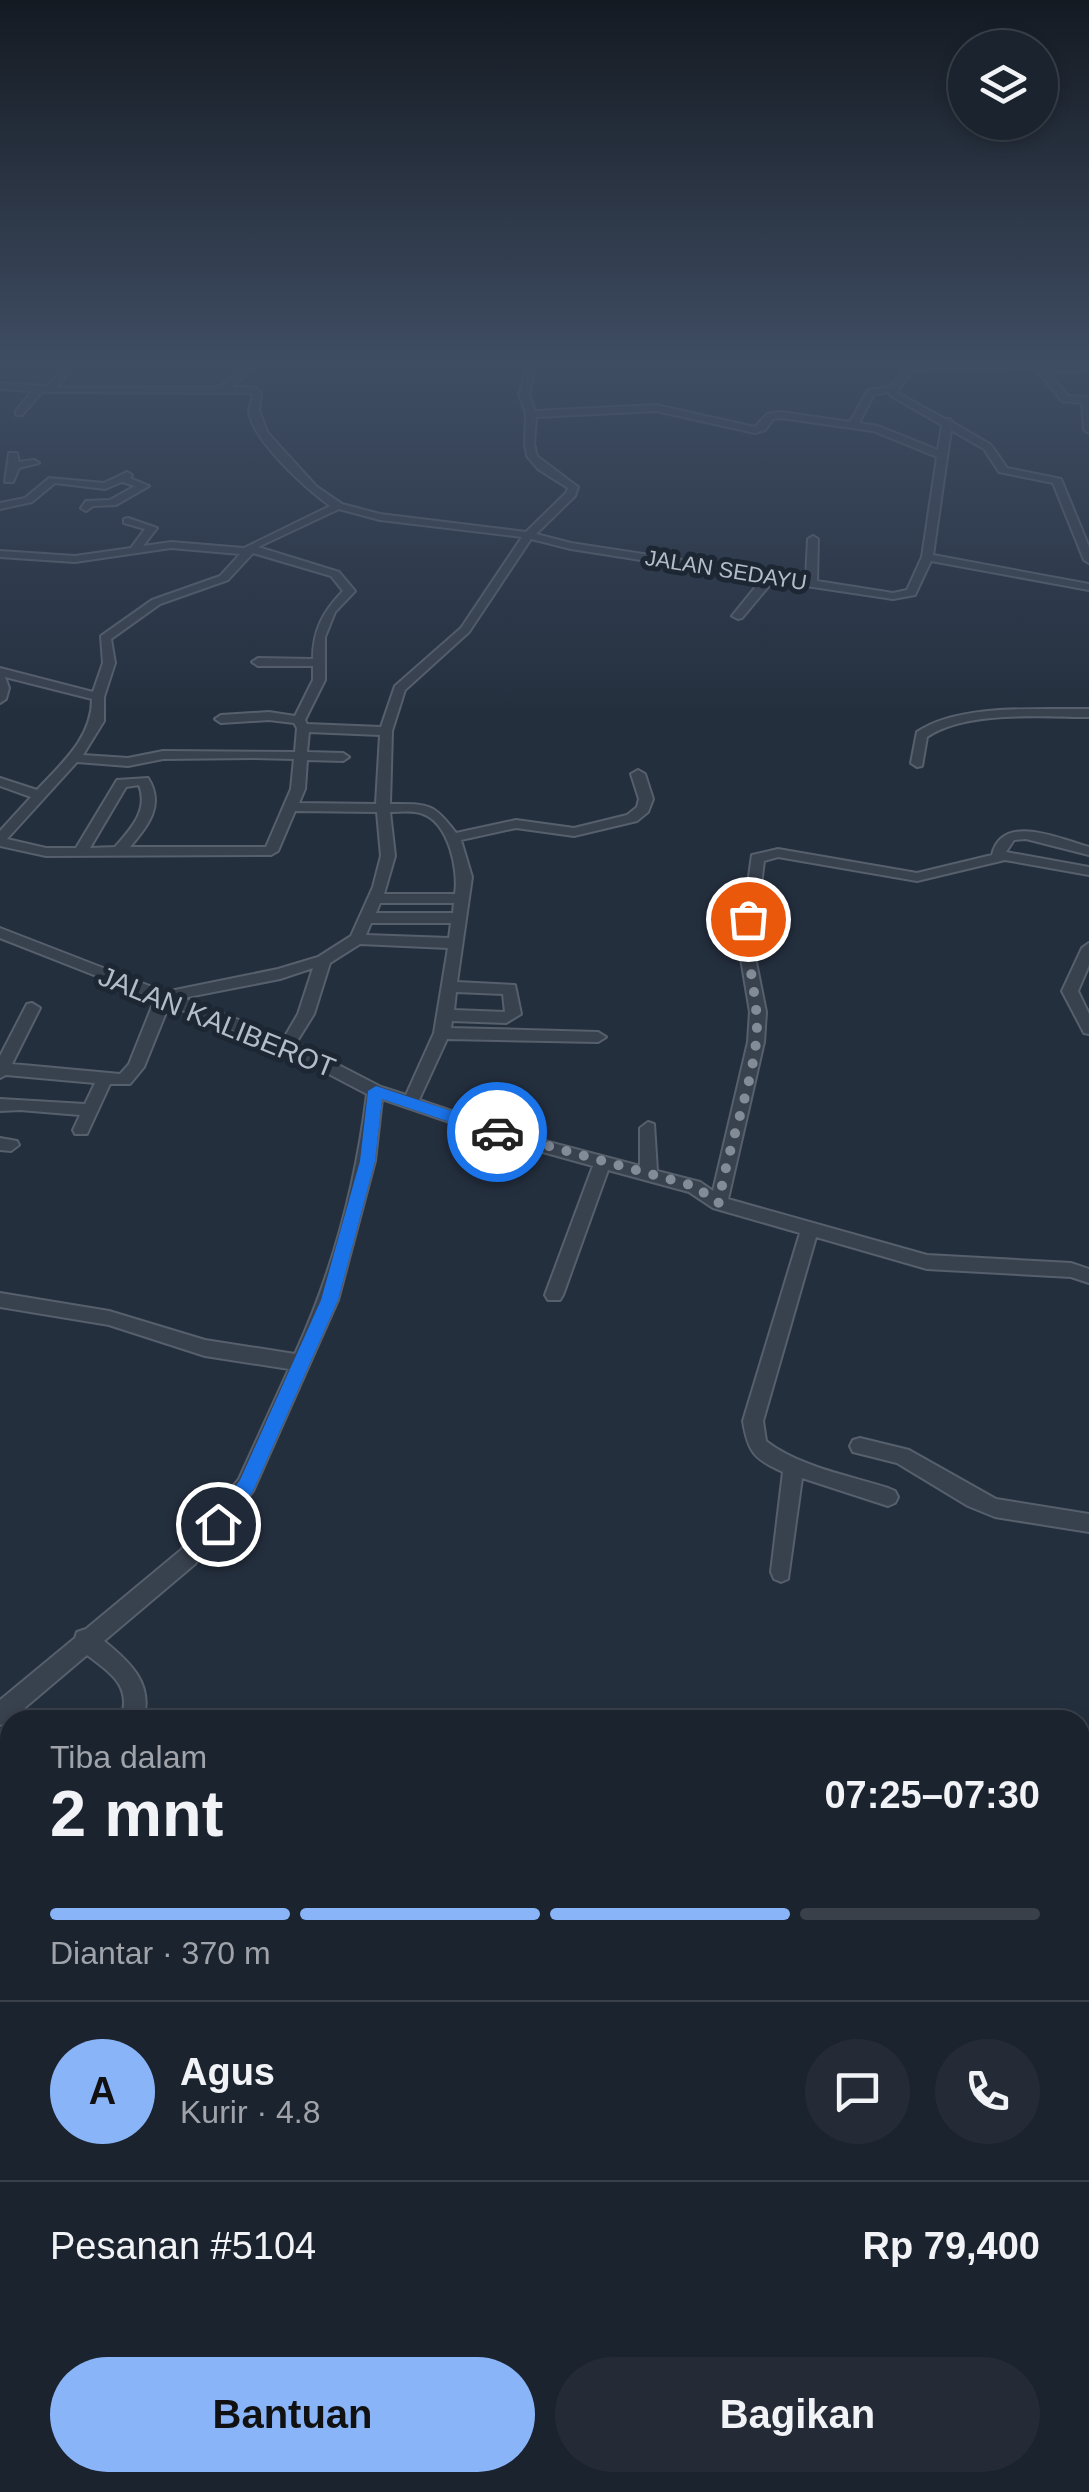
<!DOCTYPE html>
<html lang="id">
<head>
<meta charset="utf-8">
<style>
	:root { --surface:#1b232e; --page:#242b36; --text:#f1f3f6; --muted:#a0a4aa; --line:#39404a; --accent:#8ab4f8 }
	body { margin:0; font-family:Arial,sans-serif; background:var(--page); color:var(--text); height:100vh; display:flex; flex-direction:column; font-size:38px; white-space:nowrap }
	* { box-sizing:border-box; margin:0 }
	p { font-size:32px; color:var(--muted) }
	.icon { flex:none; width:55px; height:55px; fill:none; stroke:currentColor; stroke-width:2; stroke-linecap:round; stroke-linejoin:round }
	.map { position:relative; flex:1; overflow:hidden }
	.drawer { position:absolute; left:0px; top:1710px; width:1090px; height:782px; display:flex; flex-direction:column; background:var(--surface); border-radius:30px 30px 0 0; box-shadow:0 5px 15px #0003,0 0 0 2px var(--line) }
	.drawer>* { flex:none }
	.controls { position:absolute; left:948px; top:30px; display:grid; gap:20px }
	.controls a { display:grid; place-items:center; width:110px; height:110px; border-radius:50%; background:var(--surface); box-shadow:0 5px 15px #0003,0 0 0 2px var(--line); font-size:50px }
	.pin { position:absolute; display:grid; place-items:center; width:85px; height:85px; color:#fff; margin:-42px; border:5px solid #fff; border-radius:50%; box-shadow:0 2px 10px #0007 }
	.courier { position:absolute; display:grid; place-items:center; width:100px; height:100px; margin:-50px; border:8px solid #1a73e8; border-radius:50%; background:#fff; color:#222; box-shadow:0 2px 12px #0007 }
	.head em { font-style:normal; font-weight:700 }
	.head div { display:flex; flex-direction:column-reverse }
	.head { display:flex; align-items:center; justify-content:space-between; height:170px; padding:0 50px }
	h1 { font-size:65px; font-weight:700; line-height:75px }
	.bar { display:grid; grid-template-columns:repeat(4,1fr); gap:15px 10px; align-content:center; height:120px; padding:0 50px }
	.bar i { height:12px; border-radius:8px; background:var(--line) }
	.bar .current { background:var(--accent) }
	.bar p { grid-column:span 4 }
	.line { display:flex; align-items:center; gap:25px; padding:0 50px; border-top:2px solid var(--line) }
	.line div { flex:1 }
	.round { display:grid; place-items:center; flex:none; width:105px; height:105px; border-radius:52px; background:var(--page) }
	.primary-button { display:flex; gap:20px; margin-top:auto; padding:20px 50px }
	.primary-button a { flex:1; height:115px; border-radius:60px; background:var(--accent); color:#111; font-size:40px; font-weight:700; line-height:115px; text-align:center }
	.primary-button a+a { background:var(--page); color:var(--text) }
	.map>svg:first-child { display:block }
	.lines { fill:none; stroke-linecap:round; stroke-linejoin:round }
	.minor-casing { stroke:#565f6c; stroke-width:4 }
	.minor { fill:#38414e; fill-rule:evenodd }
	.route { fill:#1a73e8 }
	.done { stroke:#828b98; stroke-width:10; stroke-dasharray:0 18 }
	.labels { text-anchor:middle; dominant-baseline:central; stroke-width:10; stroke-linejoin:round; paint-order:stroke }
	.far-street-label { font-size:22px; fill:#b4bcc9; stroke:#1d2633 }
	.street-label { font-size:28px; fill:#b4bcc9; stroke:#1d2633 }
</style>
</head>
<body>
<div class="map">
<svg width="1089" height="2492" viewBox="0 0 1089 2492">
	<rect width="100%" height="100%" fill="#242f3e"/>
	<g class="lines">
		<g class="minor-casing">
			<path id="minor" d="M64,366H73L57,387L75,388L219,387L247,366H257L231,387H252L261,392L259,410L267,432L317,487L342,504L380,514L526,532L566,493L568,488L538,469L527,456L525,444L526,414L519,394L527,366H536L529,394L535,411L656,405L755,427L767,414L781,412L850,422L868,390L890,387L904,372L903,366H1089V371L1049,372L1068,396L1089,397V433L1084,430L1082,403L1062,401L1035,368L913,371L898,390V393L945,419H950L952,422L991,445L1007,468L1061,479L1089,547V563L1084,560L1053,483L999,472L984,449L951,430L933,555L1089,584V590L931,561L915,595L893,599L773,581L742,618L738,619L732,616L762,579L571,549L531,539L469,632L405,690L392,731L390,804C428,804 433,802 456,833L516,820L574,828L627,815L637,807L639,799L631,774L638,770L645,774L653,799L648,812L637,821L574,836L516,828L461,840L472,877L457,982L515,985L521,1014L506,1023L452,1021L451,1028L598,1032L606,1037L598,1042L447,1039L419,1100L522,1135L640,1166V1128L648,1122L654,1124L657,1171L700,1182L713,1191L748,1042L750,1012L739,947L752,855L778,849L917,873L992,855C1002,812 1060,839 1089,847V855L1026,839L1014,840L1006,852L1089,867V875L1005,860L917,881L778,857L764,861L753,947L766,1012L764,1042L728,1199L927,1255L1071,1263L1089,1269V1283L1071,1277L927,1269L816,1237L763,1421L766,1441C800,1467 847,1475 888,1488L895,1491L898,1497L895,1503L888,1506L802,1478L788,1579L781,1582L774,1579L771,1572L783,1472C754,1459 748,1452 743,1421L800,1233L713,1208L689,1192L608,1170L563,1295L560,1300H548L545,1295L593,1166L514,1144L382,1099L375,1161L338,1300L253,1491L195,1564L104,1641C130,1662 154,1684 143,1720H121C132,1686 112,1674 87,1655L8,1722L0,1725V1700L75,1638L77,1632L86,1629L181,1550L239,1479L289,1369L205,1356L109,1325L0,1307V1293L109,1311L205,1340L295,1354C333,1271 356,1184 367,1094L281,1049L169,1005L144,1067L130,1084H110L87,1134H75L73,1130L80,1115L20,1110L0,1111V1099L85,1104L95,1083L6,1075L0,1078V1056L27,1004L32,1003L40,1008L12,1064L120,1074L129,1064L155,999L0,938V928L165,992L278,969L318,957L351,936L373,887L381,856L377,812L295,811L278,851L271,855L46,856L0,846V831L31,797L0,786V778L37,790C62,763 92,738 92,699L5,677L9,688L6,699L0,703V668L93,692L103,663L101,636L152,600L220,576L240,554L171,548L75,562L0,557V551L75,556L131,548L145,529L124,523V519L128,518L157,528L143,546L171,542L244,548L330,506C307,489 251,440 249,410C249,409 253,396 253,395L250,393L42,392L22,415H16V411L32,391L0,389V383L48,386ZM889,392L891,396L942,425L938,450L878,426L859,423L874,394ZM656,411L755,433L765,430L773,419L781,418L873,431L937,457L922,557L907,590L893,593L817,581L818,539L813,536L808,539L806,579L571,543L536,534L575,496L578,487L537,456L534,444L536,417ZM339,509L380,520L522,537L461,628L395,686L381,727L307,724L305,720L325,680V637L335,612L355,591L339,572L258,547ZM253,553L331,576L343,591C323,612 313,630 313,659L258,658L252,662L258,666H313V680L295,716L269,712L221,715L215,719L221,723L269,720L294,723L297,728L295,752L163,751L128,758L83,755L104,721V697L115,663L111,639L160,604L228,580ZM309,732L380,735L376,804L299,803L305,789L307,760L343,761L349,757L343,753L307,752ZM253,758L294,759L291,789L266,847H130C148,826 165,805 148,778L117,780L76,848H46L7,839L77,762L128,766L163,759ZM139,785C149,810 131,829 115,847L90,848L126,787ZM390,812C401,812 413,810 423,814C449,823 459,871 455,894H384L395,856ZM380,903H454L453,913H376ZM371,923H451L449,938L366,935ZM360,944L448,948L434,1033L406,1095L381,1087L296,1043L314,1014L330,963ZM313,968L298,1014L284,1038L183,998L280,979ZM456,992L503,994L505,1012L454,1010Z
				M9,453H17L19,462L34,460L39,463L19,468L13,482H5Z
				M127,472L132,475L130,478L149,486L116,505L93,506L86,511L81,508L86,501L110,500L135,486L122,482L105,489L55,483L32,502L0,509V503L25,498L49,478L104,483Z
				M1089,709V717C1043,717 966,710 927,737L922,766L917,767L911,763L917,732C960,703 1038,710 1089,709Z
				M1089,943V965L1078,991L1089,1014V1034L1084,1033L1062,991L1082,948Z
				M0,1138L17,1141L19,1145L11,1151L0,1150Z
				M860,1438L909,1450L996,1499L1089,1514V1532L995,1517L968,1506L897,1463L853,1452L850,1446L853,1440Z"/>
		</g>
		<use href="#minor" class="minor"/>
	</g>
	<linearGradient id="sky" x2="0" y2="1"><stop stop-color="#141a22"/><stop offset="0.51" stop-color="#3f4d63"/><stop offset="1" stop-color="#3f4d63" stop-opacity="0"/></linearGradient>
	<rect width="1089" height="715" fill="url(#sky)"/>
	<path class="route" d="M376,1086L503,1128L505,1132L497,1138L382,1099L375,1161L338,1300L253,1491L225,1529L218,1532L209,1524L240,1480L321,1300L360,1161L368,1091Z"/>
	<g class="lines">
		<path class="done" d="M497,1132L694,1186L719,1203C727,1149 749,1097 756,1043C761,1001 744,961 748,919"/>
	</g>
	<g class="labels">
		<g class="far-street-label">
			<text transform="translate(726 570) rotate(9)">JALAN SEDAYU</text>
		</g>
		<g class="street-label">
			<text transform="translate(217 1022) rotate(22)">JALAN KALIBEROT</text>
		</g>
	</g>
</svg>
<div class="controls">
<a><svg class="icon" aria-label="layers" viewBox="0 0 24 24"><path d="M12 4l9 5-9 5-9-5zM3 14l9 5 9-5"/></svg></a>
</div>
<div class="pin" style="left:748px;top:919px;background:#ea580c"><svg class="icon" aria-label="bag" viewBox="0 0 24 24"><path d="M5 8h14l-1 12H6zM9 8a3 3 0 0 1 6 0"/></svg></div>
<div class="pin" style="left:218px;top:1524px;background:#1f2937"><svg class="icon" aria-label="home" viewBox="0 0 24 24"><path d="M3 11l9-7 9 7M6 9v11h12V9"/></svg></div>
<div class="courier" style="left:497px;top:1132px"><svg class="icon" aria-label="car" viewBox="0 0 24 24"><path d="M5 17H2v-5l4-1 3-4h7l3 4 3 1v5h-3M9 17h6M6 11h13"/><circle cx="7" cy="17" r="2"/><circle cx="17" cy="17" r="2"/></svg></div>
<section class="drawer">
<div class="head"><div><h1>2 mnt</h1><p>Tiba dalam</p></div><em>07:25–07:30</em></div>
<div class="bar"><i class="current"></i><i class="current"></i><i class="current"></i><i></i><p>Diantar · 370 m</p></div>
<div class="line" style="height:180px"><b class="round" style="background:var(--accent);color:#111">A</b><div><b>Agus</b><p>Kurir · 4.8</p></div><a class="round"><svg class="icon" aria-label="chat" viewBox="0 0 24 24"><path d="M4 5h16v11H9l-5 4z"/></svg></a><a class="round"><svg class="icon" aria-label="phone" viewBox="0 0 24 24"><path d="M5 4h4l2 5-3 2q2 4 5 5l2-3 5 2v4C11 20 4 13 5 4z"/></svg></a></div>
<div class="line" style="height:130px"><div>Pesanan #5104</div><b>Rp 79,400</b></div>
<div class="primary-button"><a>Bantuan</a><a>Bagikan</a></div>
</section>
</div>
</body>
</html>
